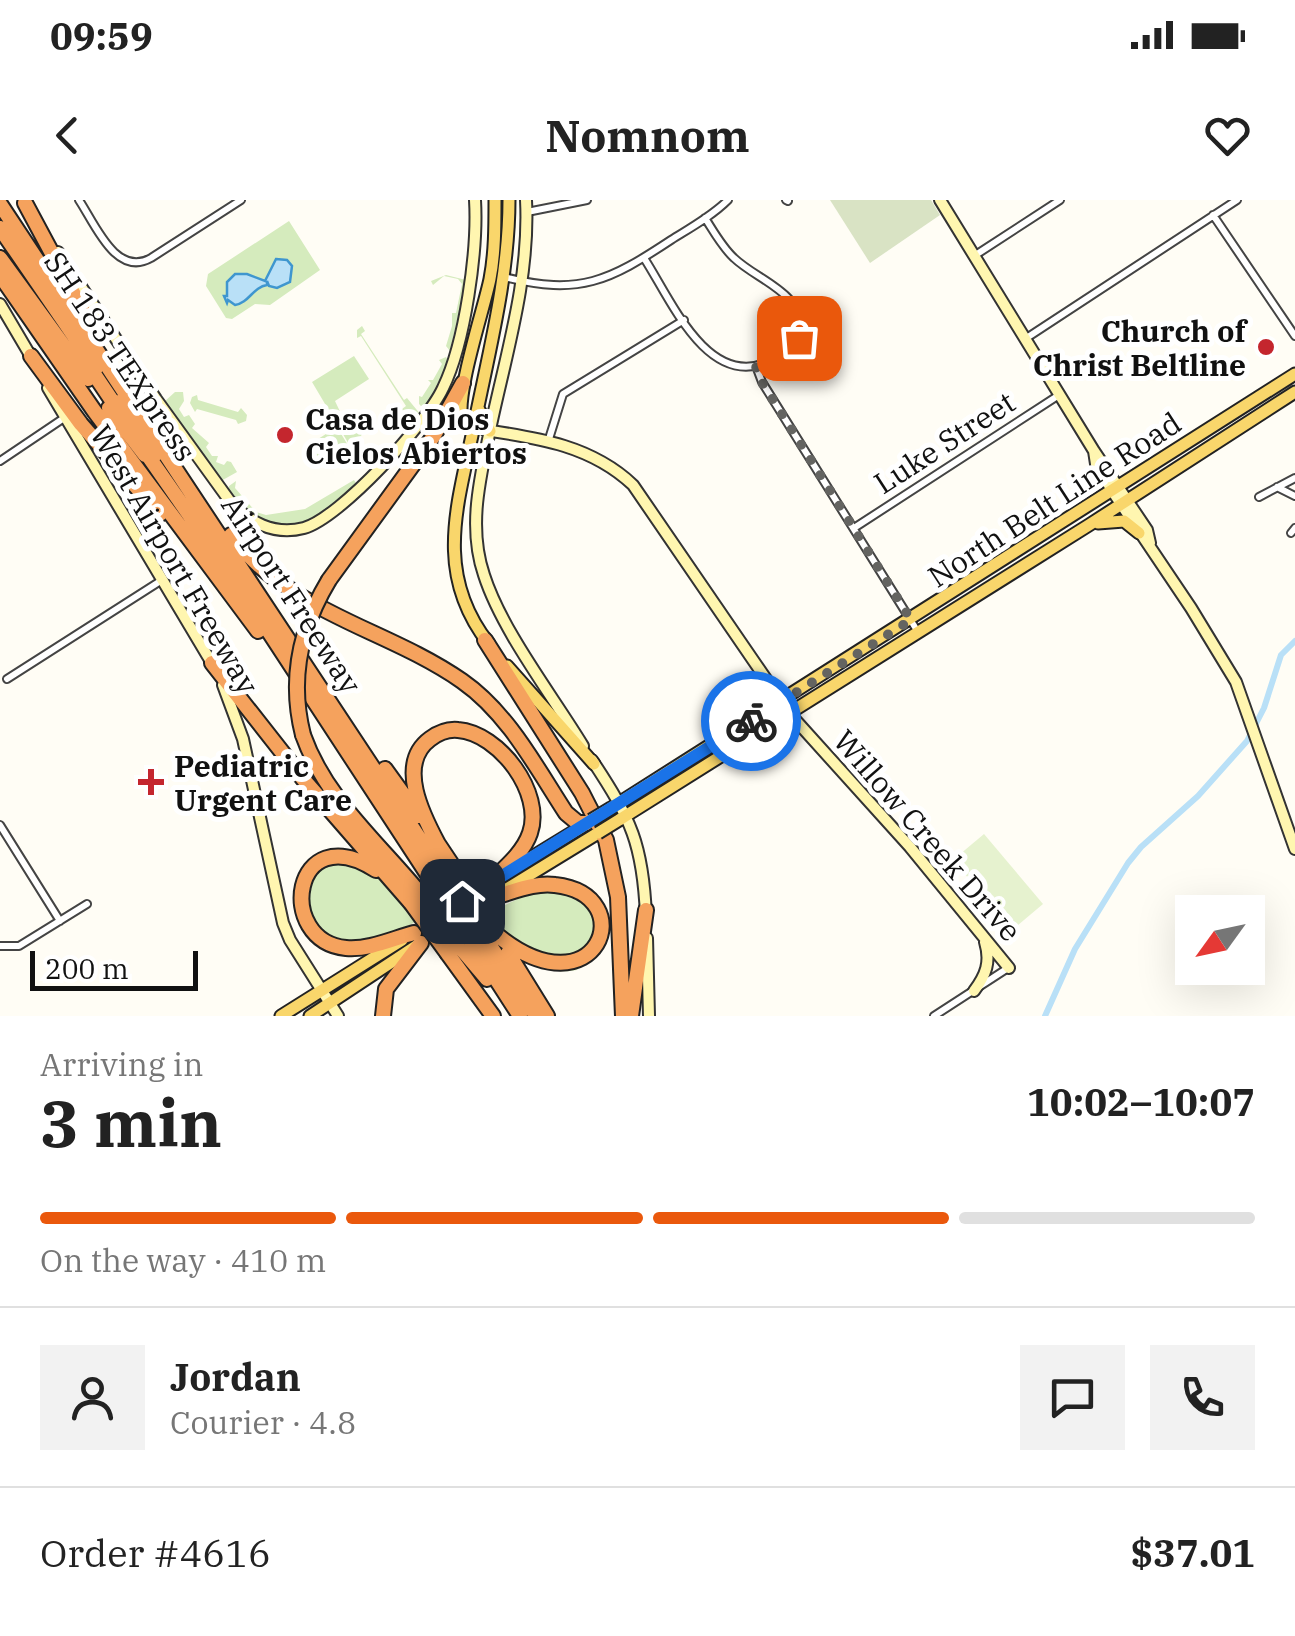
<!DOCTYPE html>
<html lang="en">
<head>
<meta charset="utf-8">
<style>
	:root { --surface:#fff; --page:#f2f2f2; --text:#222; --muted:#767676; --line:#e0e0e0; --accent:#ea580c }
	body { margin:0; font-family:"IBM Plex Serif",serif; background:var(--page); color:var(--text); height:100vh; display:flex; flex-direction:column; font-size:38px; white-space:nowrap }
	* { box-sizing:border-box; margin:0 }
	p { font-size:32px; color:var(--muted) }
	.icon { flex:none; width:55px; height:55px; fill:none; stroke:currentColor; stroke-width:2; stroke-linecap:round; stroke-linejoin:round }
	.map { position:relative; height:816px; overflow:hidden }
	.drawer { display:flex; flex-direction:column; background:var(--surface); flex:1 }
	.drawer>* { flex:none }
	.needle { width:65px; rotate:237deg }
	.tools { position:absolute; left:1175px; top:695px; display:grid; gap:20px }
	.tools a { display:grid; place-items:center; width:90px; height:90px; border-radius:0px; background:var(--surface); box-shadow:0 10px 40px #0002; font-size:50px }
	.scale { position:absolute; left:30px; bottom:25px; width:168px; box-sizing:border-box; padding-left:10px; border:5px solid #111; border-top:0; font-size:28px; line-height:35px; white-space:nowrap; color:#111; -webkit-text-stroke:8px #fff; paint-order:stroke }
	.pin { position:absolute; display:grid; place-items:center; width:85px; height:85px; color:#fff; margin:-42px; border-radius:20px; box-shadow:0 5px 15px #0006 }
	.courier { position:absolute; display:grid; place-items:center; width:100px; height:100px; margin:-50px; border:8px solid #1a73e8; border-radius:50%; background:#fff; color:#222; box-shadow:0 2px 12px #0007 }
	.overview em { font-style:normal; font-weight:700 }
	.overview div { display:flex; flex-direction:column-reverse }
	.overview { display:flex; align-items:center; justify-content:space-between; height:170px; padding:0 40px }
	h1 { font-size:65px; font-weight:700; line-height:75px }
	.bar { display:grid; grid-template-columns:repeat(4,1fr); gap:15px 10px; align-content:center; height:120px; padding:0 40px }
	.bar i { height:12px; border-radius:8px; background:var(--line) }
	.bar .active { background:var(--accent) }
	.bar p { grid-column:span 4 }
	.line { display:flex; align-items:center; gap:25px; padding:0 40px; border-top:2px solid var(--line) }
	.line div { flex:1 }
	.round { display:grid; place-items:center; flex:none; width:105px; height:105px; border-radius:0px; background:var(--page) }
	.status { display:flex; justify-content:space-between; align-items:center; height:70px; padding:0 50px; background:var(--surface); direction:ltr }
	.status svg { height:28px; fill:currentColor }
	header { display:flex; justify-content:space-between; align-items:center; height:130px; padding:0 40px; background:var(--surface); font-size:45px; font-weight:700 }
	.map>svg:first-child { display:block }
	.green { fill:#d5ebbd }
	.cemetery { fill:#d9e3c4 }
	.pitch { fill:#e6f2cf }
	.water { fill:#b9e0f7; stroke:#3f96cf; stroke-width:2.5 }
	.lines { fill:none; stroke-linecap:round; stroke-linejoin:round }
	.canal { stroke:#b9e0f7; stroke-width:6 }
	.street-casing { stroke:#444; stroke-width:10 }
	.secondary-casing { stroke:#333; stroke-width:14 }
	.primary-casing { stroke:#222; stroke-width:15 }
	.highway-casing { stroke:#222; stroke-width:18 }
	.street { stroke:#fff; stroke-width:6 }
	.secondary { stroke:#fff6b0; stroke-width:10 }
	.primary { stroke:#f9d66b; stroke-width:11 }
	.highway { stroke:#f5a25d; stroke-width:14 }
	.primary-bridge-casing { stroke:#222; stroke-width:15; stroke-linecap:butt }
	.highway-bridge-casing { stroke:#222; stroke-width:18; stroke-linecap:butt }
	.primary-bridge { stroke:#f9d66b; stroke-width:11 }
	.highway-bridge { stroke:#f5a25d; stroke-width:14 }
	.done { stroke:#646461; stroke-width:10; stroke-dasharray:0 18 }
	.route { stroke:#1a73e8; stroke-width:12 }
	.poi-dot { fill:#c4262e; stroke:#fff; stroke-width:4 }
	.labels { text-anchor:middle; dominant-baseline:central; stroke-width:10; stroke-linejoin:round; paint-order:stroke }
	.poi-label { font-size:30px; font-weight:bold; fill:#111; stroke:#fff; text-anchor:start }
	.street-label { font-size:30px; fill:#111; stroke:#fff }
</style>
</head>
<body>
<div class="status"><b>09:59</b><svg viewBox="0 0 49 12"><path d="M0 12V9h3v3zM5 12V6h3v6zM10 12V3h3v9zM15 12V0h3v12zM26 1h20v11H26zM47 4h2v5h-2z"/></svg></div>
<header><svg class="icon" aria-label="back" viewBox="0 0 24 24"><path d="M15 5l-7 7 7 7"/></svg>Nomnom<svg class="icon" aria-label="heart" viewBox="0 0 24 24"><path d="M12 20l-8-8c-3-5 5-10 8-4 3-6 11-1 8 4z"/></svg></header>
<div class="map">
<svg width="1295" height="816" viewBox="0 0 1295 816">
	<rect width="100%" height="100%" fill="#fffdf5"/>
	<path class="green" d="M289,21L320,70L270,105L255,104L232,119L226,118L206,86L208,74Z
		M446,75L466,80L450,151L446,146L452,126V113H456L462,84L458,79L444,76L433,85L431,81Z
		M362,126L365,131L361,134L404,200L407,198L421,215L409,231L404,226L406,218L402,209L406,206L361,136L357,138V130Z
		M354,156L369,179L335,201L344,220L355,214L366,231L350,246L312,182Z
		M446,157L449,162L437,191L425,210L419,204V196L422,197L431,183L428,180H433L442,164L439,160Z
		M175,192H183L184,201L179,209L184,217L189,215L195,224L192,228L209,243L206,247L212,256H218L216,262L224,265L227,261L231,262L237,272L221,281L164,202Z
		M197,195L198,200L238,212L241,208L247,215L246,221L238,224L236,220L197,209L195,212L190,203L192,197Z
		M337,227L349,247L330,262L318,261L314,255L319,248L318,239Z
		M354,280L357,285C310,331 276,349 228,292L229,286L236,281L235,288L256,312L266,315L305,309Z
		M342,660L377,676L418,720C401,730 379,744 358,744C332,744 303,722 307,694C308,686 313,678 315,670Z
		M551,690C590,703 598,708 596,751L577,770C536,779 512,741 490,712L535,691Z"/>
	<path class="cemetery" d="M830,0H931L940,15L870,63Z"/>
	<path class="pitch" d="M984,634L1043,704L1012,730L953,660Z"/>
	<path class="water" d="M276,59L287,60L292,66L290,82L277,88L269,86L267,81V85C253,87 249,103 235,105L228,100L227,103L224,96H227V82L235,74H247L265,81Z"/>
	<g class="lines">
		<path class="canal" d="M1045,816L1075,749L1128,663L1141,647L1198,596L1247,541L1264,508L1281,455L1295,441"/>
		<g class="street-casing">
			<path id="street" d="M79,0C95,24 116,78 151,58L241,0
				M786,0L788,1
				M527,12L587,0
				M1213,15L1295,136
				M974,56L1060,0
				M644,58C670,98 706,186 765,163C781,157 794,148 801,133C804,92 758,81 734,58C722,47 714,32 705,18
				M504,77C580,96 609,81 671,40C690,28 712,16 728,0
				M1025,139L1237,0
				M756,166L762,182L918,432
				M548,242L563,194L684,120
				M0,261L64,218
				M1277,287L1295,296
				M1259,297L1295,278
				M854,328L1059,195
				M1291,333L1295,328
				M7,479L162,380
				M0,625L60,721
				M0,746H19L87,704
				M934,816L1008,768"/>
		</g>
		<g class="secondary-casing">
			<path id="secondary" d="M526,0C530,76 507,151 491,225C481,275 467,325 484,375C502,431 552,495 583,546
				M940,0L1094,251L1147,330L1150,343
				M58,52L156,199L229,300C248,322 274,336 304,328C340,318 427,223 443,188C465,143 478,50 475,0
				M0,104L33,160
				M48,188L213,465
				M485,230C539,238 592,246 633,285L790,514L910,647L1009,768
				M1094,251L1096,264L1113,292L1191,408L1236,482L1295,649
				M223,485L243,539L283,723L290,740L338,816
				M592,560C631,619 643,644 646,716
				M647,738L649,816
				M974,791C986,775 991,762 985,742"/>
		</g>
		<g class="primary-casing">
			<path id="primary" d="M478,208L490,231
				M473,229L463,223C453,200 484,109 490,79C495,53 495,26 495,0
				M1098,323L1124,321L1139,333
				M489,444C433,373 458,304 474,226C489,151 509,76 509,0
				M507,466L594,564
				M611,608L1295,174
				M619,620L1089,325L1295,192
				M501,676L588,623
				M474,709L598,633
				M281,816L402,740
				M310,816L416,746"/>
		</g>
		<g class="highway-casing">
			<path id="highway" d="M25,3L93,130
				M0,4L447,680
				M0,28L96,168
				M0,58L88,179
				M0,75L95,212L258,431
				M31,156L81,224L160,314
				M86,162L119,211
				M119,202L155,255
				M109,208L145,255
				M144,250L245,395L436,687
				M231,335C292,415 384,427 462,481C508,513 536,567 566,613L578,623H586
				M329,380L433,237L463,183
				M485,440L582,593L606,640L618,697L623,816
				M212,463L304,580L411,703
				M303,535C326,600 379,643 422,696
				M385,569L419,616
				M434,638L458,674
				M438,644C423,616 396,564 430,539C438,533 448,529 458,530C499,533 544,593 530,633C523,654 502,670 486,686
				M376,670C292,616 275,741 346,748C369,750 392,739 414,733
				M494,697C513,692 535,682 555,685C643,695 597,816 497,735
				M482,733L536,816
				M471,740L520,816
				M458,745L487,779
				M508,753L547,816
				M448,754L493,816
				M383,816L386,789L421,743
				M631,816L646,710"/>
		</g>
		<use href="#street" class="street"/>
		<use href="#secondary" class="secondary"/>
		<use href="#primary" class="primary"/>
		<use href="#highway" class="highway"/>
		<g class="primary-bridge-casing">
			<path id="primary-bridge" d="M591,620L611,608
				M598,633L619,620"/>
		</g>
		<g class="highway-bridge-casing">
			<path id="highway-bridge" d="M303,535C289,480 300,428 329,380
				M458,674L491,727
				M447,680L482,733
				M436,687L471,740
				M422,696L458,745
				M411,703L448,754"/>
		</g>
		<use href="#primary-bridge" class="primary-bridge"/>
		<use href="#highway-bridge" class="highway-bridge"/>
	</g>
	<g class="lines">
		<path class="done" d="M751,521L911,420L758,176L756,166L781,155L799,138"/>
		<path class="route" d="M462,701L751,521"/>
	</g>
	<g class="poi-dot">
		<circle cx="1266" cy="147" r="10"/>
		<circle cx="285" cy="235" r="10"/>
		<path d="M146 567h10v10h10v10h-10v10h-10v-10h-10v-10h10z"/>
	</g>
	<g class="labels">
		<g class="poi-label">
			<text x="1246" y="130" text-anchor="end">Church of<tspan x="1246" dy="34">Christ Beltline</tspan></text>
			<text x="305" y="218">Casa de Dios<tspan x="305" dy="34">Cielos Abiertos</tspan></text>
			<text x="174" y="565">Pediatric<tspan x="174" dy="34">Urgent Care</tspan></text>
		</g>
		<g class="street-label">
			<text transform="translate(121 156) rotate(56)">SH 183 TEXpress</text>
			<text transform="translate(944 242) rotate(-33)">Luke Street</text>
			<text transform="translate(1054 299) rotate(-33)">North Belt Line Road</text>
			<text transform="translate(175 359) rotate(60)">West Airport Freeway</text>
			<text transform="translate(292 394) rotate(57)">Airport Freeway</text>
			<text transform="translate(928 635) rotate(49)">Willow Creek Drive</text>
		</g>
	</g>
</svg>
<div class="tools">
<a><svg class="needle" viewBox="-14 -14 28 28"><path d="M0-13l5 13h-10z" fill="#e53935"/><path d="M0 13l5-13h-10z" fill="#767676"/></svg></a>
</div>
<div class="scale">200 m</div>
<div class="pin" style="left:799px;top:138px;background:#ea580c"><svg class="icon" aria-label="bag" viewBox="0 0 24 24"><path d="M5 8h14l-1 12H6zM9 8a3 3 0 0 1 6 0"/></svg></div>
<div class="pin" style="left:462px;top:701px;background:#1f2937"><svg class="icon" aria-label="home" viewBox="0 0 24 24"><path d="M3 11l9-7 9 7M6 9v11h12V9"/></svg></div>
<div class="courier" style="left:751px;top:521px"><svg class="icon" aria-label="bike" viewBox="0 0 24 24"><circle cx="6" cy="16" r="4"/><circle cx="18" cy="16" r="4"/><path d="M6 16l4-8h5l3 8M10 8l3 8H6M13 5h3"/></svg></div>
</div>
<section class="drawer">
<div class="overview"><div><h1>3 min</h1><p>Arriving in</p></div><em>10:02–10:07</em></div>
<div class="bar"><i class="active"></i><i class="active"></i><i class="active"></i><i></i><p>On the way · 410 m</p></div>
<div class="line" style="height:180px"><a class="round"><svg class="icon" aria-label="person" viewBox="0 0 24 24"><circle cx="12" cy="8" r="4"/><path d="M4 21q1-7 8-7t8 7"/></svg></a><div><b>Jordan</b><p>Courier · 4.8</p></div><a class="round"><svg class="icon" aria-label="chat" viewBox="0 0 24 24"><path d="M4 5h16v11H9l-5 4z"/></svg></a><a class="round"><svg class="icon" aria-label="phone" viewBox="0 0 24 24"><path d="M5 4h4l2 5-3 2q2 4 5 5l2-3 5 2v4C11 20 4 13 5 4z"/></svg></a></div>
<div class="line" style="height:130px"><div>Order #4616</div><b>$37.01</b></div>
</section>
</body>
</html>
